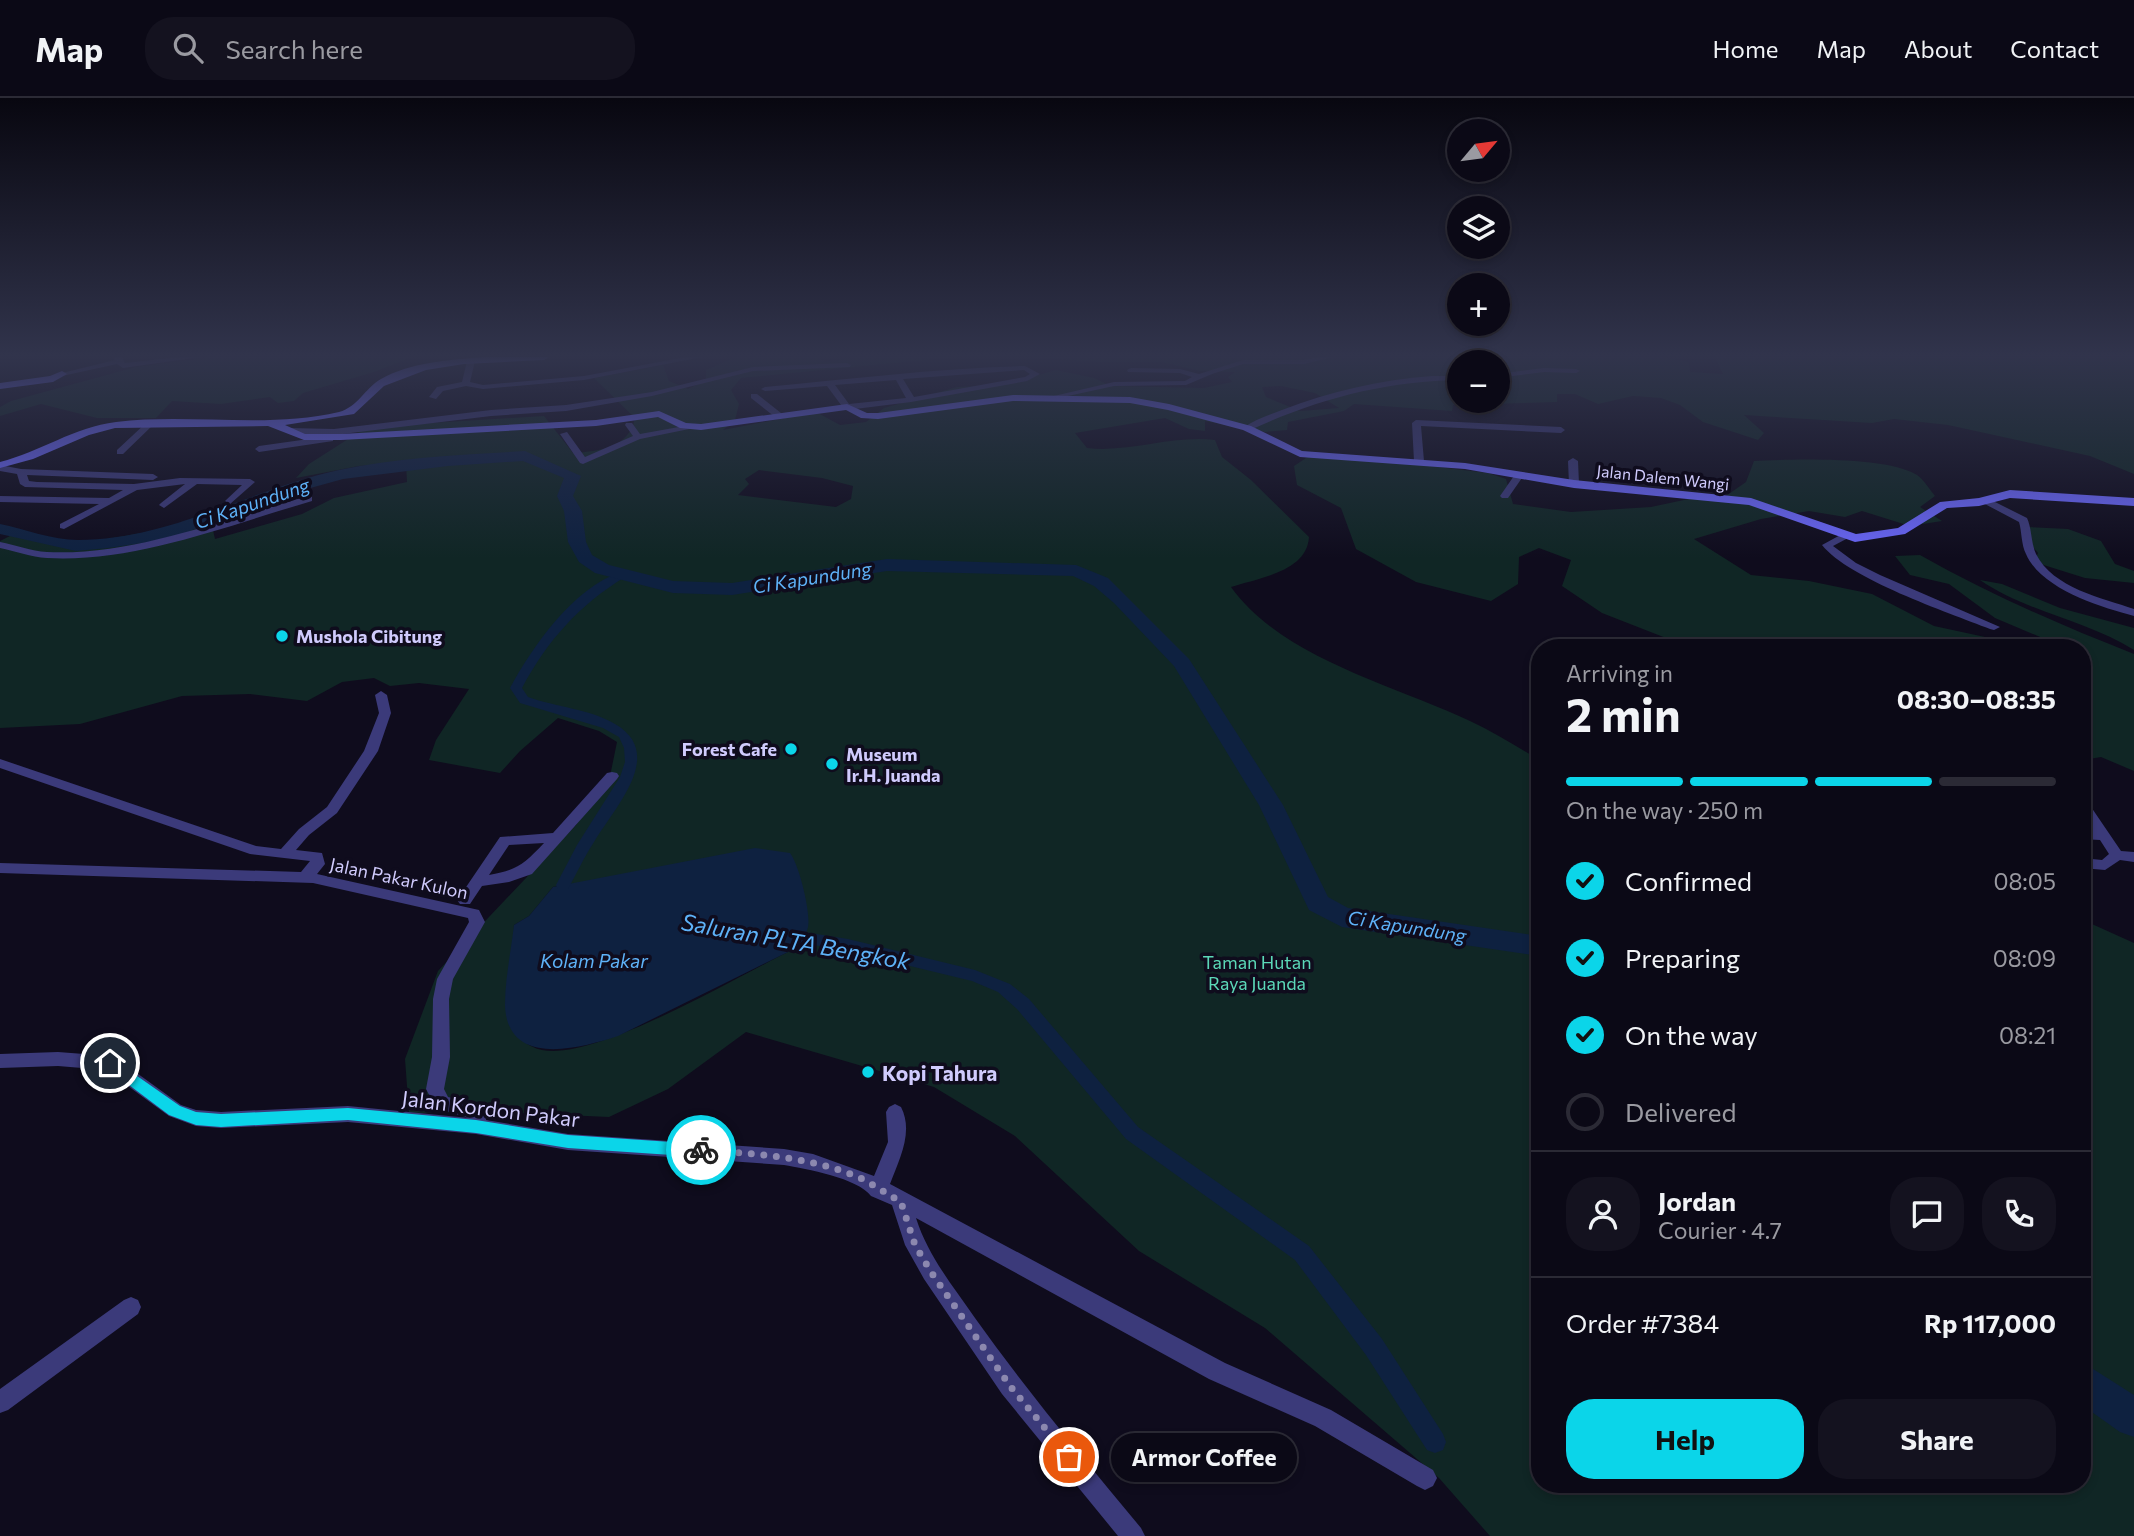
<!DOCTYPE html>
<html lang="en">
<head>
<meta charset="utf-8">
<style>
	:root { --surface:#0b0916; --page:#14121f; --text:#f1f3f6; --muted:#9a9aa1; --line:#2b2a35; --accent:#0bd5e9 }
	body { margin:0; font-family:Commissioner,sans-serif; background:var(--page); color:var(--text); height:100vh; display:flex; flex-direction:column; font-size:26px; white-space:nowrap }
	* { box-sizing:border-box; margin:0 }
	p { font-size:23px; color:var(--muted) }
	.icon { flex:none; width:38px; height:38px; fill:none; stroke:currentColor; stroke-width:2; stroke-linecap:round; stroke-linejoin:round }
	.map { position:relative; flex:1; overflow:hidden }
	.side { position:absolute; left:1531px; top:541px; width:560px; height:854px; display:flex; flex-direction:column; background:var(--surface); border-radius:28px; box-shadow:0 4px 10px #0003,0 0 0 2px var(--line) }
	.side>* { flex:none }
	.needle { width:46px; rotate:61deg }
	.tools { position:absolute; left:1447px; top:21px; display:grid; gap:14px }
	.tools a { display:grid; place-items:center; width:63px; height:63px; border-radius:50%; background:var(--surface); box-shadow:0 4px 10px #0003,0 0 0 2px var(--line); font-size:35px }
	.pin { position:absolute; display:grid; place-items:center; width:60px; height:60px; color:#fff; margin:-30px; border:4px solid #fff; border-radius:50%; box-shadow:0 2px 7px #0007 }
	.courier { position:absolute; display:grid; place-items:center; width:70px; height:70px; margin:-35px; border:5px solid #0bd5e9; border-radius:50%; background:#fff; color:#222; box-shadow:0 2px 9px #0007 }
	.bubble { position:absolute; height:49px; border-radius:24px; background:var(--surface); box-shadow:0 4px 10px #0003,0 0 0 2px var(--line); font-size:23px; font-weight:700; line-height:49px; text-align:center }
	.overview em { font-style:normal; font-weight:700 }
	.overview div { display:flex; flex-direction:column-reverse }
	.overview { display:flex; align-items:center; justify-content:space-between; height:119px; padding:0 35px }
	h1 { font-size:46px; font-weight:700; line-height:52px }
	.bar { display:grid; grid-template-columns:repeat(4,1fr); gap:10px 7px; align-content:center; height:84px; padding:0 35px }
	.bar i { height:9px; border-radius:5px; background:var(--line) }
	.bar .selected { background:var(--accent) }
	.bar p { grid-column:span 4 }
	.line { display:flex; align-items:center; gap:18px; padding:0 35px; border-top:2px solid var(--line) }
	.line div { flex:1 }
	.round { display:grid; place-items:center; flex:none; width:74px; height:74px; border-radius:28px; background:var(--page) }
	ol { padding:0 35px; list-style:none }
	li { display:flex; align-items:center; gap:21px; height:77px }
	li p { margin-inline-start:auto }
	li .icon { padding:7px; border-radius:50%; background:var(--accent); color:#111; stroke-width:4 }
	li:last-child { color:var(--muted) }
	li i { width:38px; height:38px; border:4px solid var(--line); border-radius:50% }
	.primary-button { display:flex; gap:14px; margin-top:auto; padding:14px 35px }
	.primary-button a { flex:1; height:80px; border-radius:28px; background:var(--accent); color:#111; font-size:28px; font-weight:700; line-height:80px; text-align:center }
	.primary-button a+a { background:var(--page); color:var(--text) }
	header { display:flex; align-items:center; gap:42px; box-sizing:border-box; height:98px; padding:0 35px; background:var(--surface); border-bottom:2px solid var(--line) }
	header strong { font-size:33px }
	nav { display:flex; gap:38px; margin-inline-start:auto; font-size:24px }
	.search { width:490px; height:63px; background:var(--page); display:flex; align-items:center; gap:18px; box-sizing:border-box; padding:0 24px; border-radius:28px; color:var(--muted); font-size:26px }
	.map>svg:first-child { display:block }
	.green { fill:#102625; fill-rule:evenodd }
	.water { fill:#0e2140 }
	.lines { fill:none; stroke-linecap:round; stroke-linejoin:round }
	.canal { fill:#0e2140; fill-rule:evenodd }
	.river { fill:#0e2140; fill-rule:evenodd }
	.street { fill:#3b3a7a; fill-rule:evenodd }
	.secondary { fill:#6966f8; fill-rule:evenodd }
	.route { fill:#0bd5e9 }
	.done { stroke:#8c88af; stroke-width:7; stroke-dasharray:0 12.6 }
	.poi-dot { fill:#0bd5e9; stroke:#0f0c1d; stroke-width:2.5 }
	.labels { text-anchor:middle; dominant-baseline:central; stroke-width:7; stroke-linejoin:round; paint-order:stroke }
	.far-street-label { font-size:16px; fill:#d0cbfd; stroke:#0f0c1d }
	.poi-label { font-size:18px; font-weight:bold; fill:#d0cbfd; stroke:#0f0c1d; text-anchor:start }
	.street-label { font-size:18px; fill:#d0cbfd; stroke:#0f0c1d }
	.park-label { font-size:18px; fill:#5bd8b8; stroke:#0f0c1d }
	.water-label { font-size:19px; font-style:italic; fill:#5eb2f8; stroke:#0f0c1d }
	.near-poi-label { font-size:21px; font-weight:bold; fill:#d0cbfd; stroke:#0f0c1d; text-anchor:start }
	.near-street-label { font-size:21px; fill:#d0cbfd; stroke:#0f0c1d }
	.near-water-label { font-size:23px; font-style:italic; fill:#5eb2f8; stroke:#0f0c1d }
</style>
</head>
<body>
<header>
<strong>Map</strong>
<div class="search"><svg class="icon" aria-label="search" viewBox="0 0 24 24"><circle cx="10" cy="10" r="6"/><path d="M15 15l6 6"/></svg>Search here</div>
<nav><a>Home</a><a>Map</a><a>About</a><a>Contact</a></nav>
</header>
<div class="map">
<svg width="2134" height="1438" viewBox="0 0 2134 1438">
	<rect width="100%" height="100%" fill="#0f0c1d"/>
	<path class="green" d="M213,259H412L377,273L303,295L294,303L278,305L270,299L221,306L172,303L156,320H97L41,306L0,318V309L11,303L136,269Z
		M736,259H818L825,264L857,259H954L741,280L731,292L739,306L735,322L723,332L816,314L840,327L866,324L884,310L957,289L1003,287L1056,272L1094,280L1111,288L1204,290L1232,284L1228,279L1235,274L1200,273L1162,264H1100L1033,259H1663L1689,264L1690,274L1723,276L1715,259H2134V376L2090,358L1948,327L1894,321L1872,325L1744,317L1764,335L1758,342L1703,324L1680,307L1661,300L1633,298L1598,306L1575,296H1557V304L1453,307L1452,313L1354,306L1344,313L1288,324L1287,332L1265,334L1205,323V333L1189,331L1165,320L1075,335L1087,350C1130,355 1171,337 1215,342L1222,359L1251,382L1309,439C1307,474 1258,480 1231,489C1282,560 1394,587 1470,623C1494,634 1517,649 1540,662V1386H2082L2083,822L2134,845V1438H1490L1439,1380L1265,1230L1139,1153L1015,1038L934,989L746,934L668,991L609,1019L498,1014L409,1015L405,961L438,873L576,727L609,683L617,644L599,633L558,620L520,653L500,675L429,662L436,642L469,591L419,585L390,588L374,580L342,584L307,603L250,596L182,598L80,626L0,630V443L22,432L56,445L73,447L193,426L210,419L215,441L302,416L334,400L407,384L406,365L359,368L296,380L309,366L367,329L544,318L573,355C600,353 629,350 635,320L594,280L663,267L669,283L688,291L706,282V272ZM1460,264H1498V303H1460ZM1281,288L1315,295L1339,310L1300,313L1266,299L1262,289ZM759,372L822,380L853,388L851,401L836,409L738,397L749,386L745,381ZM563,787L788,854C735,880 595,963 542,952C528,949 520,941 512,931L514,827L529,818L553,789Z
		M1309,358L1355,359L1488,375L1506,381L1513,406L1571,414L1651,409L1698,399L1723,400L1746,384L1754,363C1790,361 1887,358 1917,377C1924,382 1930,392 1935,398L1920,409L1942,423L1910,428L1862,413L1845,419L1809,413L1761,421L1694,441L1751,477L1809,483L1872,496L1934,528L1985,539L2007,549H1689L1602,515L1562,488L1571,462L1539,450L1519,459L1518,486L1491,503L1416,484L1356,451L1341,410L1297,387L1294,368Z
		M2028,429L2068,431L2101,443L2115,466L2134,473V485L2085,480L2034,464L2038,455L2026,441Z
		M1920,457C1989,496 2060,527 2134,556V673L2101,659L2083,662V574H2088L2083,568L2082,550L2064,549L1995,520L1949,486L1910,477L1895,458Z
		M1980,482L2002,486L2060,510L2134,530V552C2086,522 2026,514 1980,482Z"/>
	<path class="water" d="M755,750L790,755C799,766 811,815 808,829C806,840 796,847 788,854L618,938C581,950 507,971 505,907C505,881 511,853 514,827L529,818L553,789Z"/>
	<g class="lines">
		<path class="canal" d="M621,474L625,475V479C579,507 547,543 522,590L528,599C556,609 590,611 615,626C667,656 614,710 594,744C584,759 577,775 568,791H558L556,787L577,747L620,679L625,664L624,650L619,639L603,630L520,605L510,590C533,548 573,490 621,474Z
			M785,831L848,841L975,872L1010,886L1029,901L1138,1029L1309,1148L1382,1241L1443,1336L1446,1344L1443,1352L1435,1355L1427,1352L1366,1257L1295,1162L1126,1041L1017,911L998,894L972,883L848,853L779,841L777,837L779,833Z"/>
		<path class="river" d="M525,353L581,378L573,398L582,413L586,444L592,457L609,467L673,483L732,485L887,461L1076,467L1108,480L1189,561L1283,707L1328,799L1348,810L1540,838V858L1342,829L1309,812L1259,707L1174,568L1114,505L1094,488L1073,478L887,473L732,497L673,495L595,475L579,464L568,444L564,413L557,398L564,380L523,363L448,368L343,381L278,399L169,441L108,450L76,453L0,436V426C24,431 53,442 78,442C170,442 251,391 339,372C399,359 464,357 525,353Z
			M2082,1264L2134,1297V1339L2120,1334L2082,1307Z"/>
		<path class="street" d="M114,259H122L125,265L179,259H201L123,270L117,266L62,278L58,276L115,262Z
			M686,259H702L584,282L483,291L466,288L443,293L436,301L429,299L437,289L462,284L467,263L471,261L475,263L470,284L483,287L584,278Z
			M1318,259H1333L1304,266H1243L1212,276L1186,287L1114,288L1045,303L1041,301L1114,284L1185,283L1192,279L1180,275L1128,274L1127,272L1131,270L1180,271L1199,276L1243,262H1304Z
			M847,265L851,267L850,269L753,273L652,298L566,313L491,318L334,337L289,336L285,333L289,330L334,331L491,312L566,307L652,294L753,269Z
			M1025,268L1040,276L1027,283L911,304L847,312L844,311L827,288L765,293L761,291L765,289C851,281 938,270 1025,268ZM1024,272L1030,276L1025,279L914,299L903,281ZM896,282L906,300L849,306L835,287Z
			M1544,270L1576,271L1580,273L1576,275L1544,274L1498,280V276Z
			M1432,278H1460V282C1385,283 1318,301 1250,332L1243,330C1254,322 1269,317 1282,312C1331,293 1380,282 1432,278Z
			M751,296H757L781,315V319H775L751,300Z
			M1416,322L1561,329L1565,332L1561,335L1421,328L1424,363L1419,366L1414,363L1412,325Z
			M147,324L154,326L123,356H117V352Z
			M626,325H632L640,336L690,327L694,330L640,341L583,366L580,365L560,336L567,334L585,359L633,338L625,327Z
			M330,338L333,339V343L259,354L255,351L259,348Z
			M1573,360L1578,363L1579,386L1574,389L1569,386L1568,363Z
			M0,367L21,371L153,376L158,379L153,382L27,377L29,383L37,384L134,386L180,380L250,381L255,384L230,406L225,403L242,387L197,386L164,410L159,407L161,405L185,386L137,392L64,431L60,430V426L99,406L0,404V398L109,400L123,392L25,389L20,386L17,376L0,373Z
			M1516,375L1524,377L1508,400H1502L1500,398Z
			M309,398L312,399V403C229,427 134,465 47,460C31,459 15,453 0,450V444C16,447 31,453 47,454C136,458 224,420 309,398Z
			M1983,401H1989L2027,420C2032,431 2031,445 2036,456C2053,490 2102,500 2134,511V518C2100,509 2041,491 2026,456C2021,446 2022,434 2019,424L1983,405Z
			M1844,435L1848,436V440L1833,448L1856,465L1880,477L2000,529L1994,532L1990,531C1947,514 1849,481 1822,447Z
			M381,593L387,597L391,615L378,653L337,715L309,737L296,752L322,755L325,766L317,776L479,812L485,824L453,881L449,901L450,959L444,991L448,999L485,1008L488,1013L486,1022L568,1036L784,1051L813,1056L874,1078L888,1044L886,1014L889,1009L895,1006L901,1009C914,1034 899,1062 890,1086L1225,1265L1331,1312L1433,1372L1437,1380L1433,1388L1425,1392L1417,1388L1315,1328L1209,1281L916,1120C928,1158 953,1188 975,1220C1027,1293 1084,1361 1141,1430L1145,1438H1118L1002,1296L924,1181L905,1147L892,1107L871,1098C858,1080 806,1071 784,1067L568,1052L476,1036L348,1024L221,1030L196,1028L169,1018L106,972L58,968L0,970V956L58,954L110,958L116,960L181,1007L196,1012L221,1014L348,1008L469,1020L436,1010L426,991L432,959L433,901L437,881L469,824L468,820L313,785L0,775V765L301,774L310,763L250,756L0,670V661L256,748L281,751L299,731L327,709L364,653L379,615L375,597Z
			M612,674L617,675L619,678L617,681L532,776L509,784L482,788L470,806H460L457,802L460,798L500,739L553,735L607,675ZM544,745C524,766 518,772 489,777L509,747Z
			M2082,702L2087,703L2121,753L2134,754V764L2120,762L2105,772L2082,770V760L2102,762L2109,756L2100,742L2082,741V731L2093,732L2082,717Z
			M131,1199L138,1202L141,1209L138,1216L8,1312L0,1315V1291L124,1202Z"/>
		<path class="secondary" d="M484,259H549L544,262L464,266L426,272L384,288L354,316L285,327L305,336H341L596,322L659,313L686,325L701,326L847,306L867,315H878L1013,297L1130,299L1169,306L1251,328L1302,353L1465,365L1574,382L1751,400L1856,436L1898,430L1940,404L1979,400L2010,392L2134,400V408L2010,400L1979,408L1947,410L1905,436L1855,444L1749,407L1574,390L1465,371L1300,359L1243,332L1168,312L1130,305L1013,303L878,321L861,320L846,312L701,332L680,330L658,319L596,328L341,342H304L268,328L115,330L89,337L33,361L0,370V364C40,354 74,329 116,324C190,315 266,331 339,314C358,309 365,290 381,281C411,264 450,262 484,259Z
			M62,273L67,276L53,284L0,291V285L50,278Z"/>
	</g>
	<linearGradient id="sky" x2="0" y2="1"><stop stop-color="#080710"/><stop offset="0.56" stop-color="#31344c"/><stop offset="1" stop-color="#31344c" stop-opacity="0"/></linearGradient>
	<rect width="2134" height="460" fill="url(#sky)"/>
	<path class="route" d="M110,959L180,1008L196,1014L221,1016L348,1010L476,1022L568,1037L701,1046L708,1052L701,1059L568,1050L476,1035L348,1022L221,1029L196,1027L169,1017L105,969V961Z"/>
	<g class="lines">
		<path class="done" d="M701,1052C754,1056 808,1058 858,1079C873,1086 887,1096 901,1104L915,1147L931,1174L1010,1288L1069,1359"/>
	</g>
	<g class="poi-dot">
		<circle cx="282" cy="538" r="7"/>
		<circle cx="791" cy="651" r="7"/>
		<circle cx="832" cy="666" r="7"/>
		<circle cx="868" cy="974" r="7"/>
	</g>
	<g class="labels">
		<g class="far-street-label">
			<text transform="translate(1663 379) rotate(6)">Jalan Dalem Wangi</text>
		</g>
		<g class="poi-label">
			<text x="296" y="538">Mushola Cibitung</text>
			<text x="777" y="651" text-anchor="end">Forest Cafe</text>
			<text x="846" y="656">Museum<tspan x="846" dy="21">Ir.H. Juanda</tspan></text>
		</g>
		<g class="street-label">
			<text transform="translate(399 780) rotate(12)">Jalan Pakar Kulon</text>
		</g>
		<g class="park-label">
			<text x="1257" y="864">Taman Hutan<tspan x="1257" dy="21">Raya Juanda</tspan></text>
		</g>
		<g class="water-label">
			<text transform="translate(252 405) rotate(-19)">Ci Kapundung</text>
			<text transform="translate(812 479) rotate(-9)">Ci Kapundung</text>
			<text transform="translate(1407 828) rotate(9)">Ci Kapundung</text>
			<text x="594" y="862">Kolam Pakar</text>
		</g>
		<g class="near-poi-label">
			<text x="882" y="974">Kopi Tahura</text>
		</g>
		<g class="near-street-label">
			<text transform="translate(491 1010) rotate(7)">Jalan Kordon Pakar</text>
		</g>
		<g class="near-water-label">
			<text transform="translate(796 843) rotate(10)">Saluran PLTA Bengkok</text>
		</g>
	</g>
</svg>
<div class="tools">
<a><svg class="needle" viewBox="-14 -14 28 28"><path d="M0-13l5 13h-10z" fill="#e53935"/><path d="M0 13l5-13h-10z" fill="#9a9aa1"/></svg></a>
<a><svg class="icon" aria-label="layers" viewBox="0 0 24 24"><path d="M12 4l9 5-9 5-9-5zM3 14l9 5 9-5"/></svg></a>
<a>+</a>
<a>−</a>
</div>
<div class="pin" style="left:1069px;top:1359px;background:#ea580c"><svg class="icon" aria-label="bag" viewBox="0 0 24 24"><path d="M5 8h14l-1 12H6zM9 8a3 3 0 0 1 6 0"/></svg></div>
<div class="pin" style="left:110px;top:965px;background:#1f2937"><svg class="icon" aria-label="home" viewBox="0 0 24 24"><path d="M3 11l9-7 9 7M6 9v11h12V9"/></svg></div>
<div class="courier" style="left:701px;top:1052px"><svg class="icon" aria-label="bike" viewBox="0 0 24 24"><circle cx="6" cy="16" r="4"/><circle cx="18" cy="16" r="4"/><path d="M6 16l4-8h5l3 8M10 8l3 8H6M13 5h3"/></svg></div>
<div class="bubble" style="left:1111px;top:1335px;width:186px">Armor Coffee</div>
<section class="side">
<div class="overview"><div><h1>2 min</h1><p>Arriving in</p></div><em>08:30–08:35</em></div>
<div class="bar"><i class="selected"></i><i class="selected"></i><i class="selected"></i><i></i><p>On the way · 250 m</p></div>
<ol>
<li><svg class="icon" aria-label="check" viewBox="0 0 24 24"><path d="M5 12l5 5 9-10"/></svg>Confirmed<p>08:05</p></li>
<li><svg class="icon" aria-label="check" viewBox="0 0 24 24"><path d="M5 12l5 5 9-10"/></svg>Preparing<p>08:09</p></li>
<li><svg class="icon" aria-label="check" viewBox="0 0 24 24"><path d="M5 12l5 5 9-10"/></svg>On the way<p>08:21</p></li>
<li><i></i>Delivered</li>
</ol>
<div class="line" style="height:126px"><a class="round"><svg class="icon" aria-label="person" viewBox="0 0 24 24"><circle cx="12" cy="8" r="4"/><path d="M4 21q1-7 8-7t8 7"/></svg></a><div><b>Jordan</b><p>Courier · 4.7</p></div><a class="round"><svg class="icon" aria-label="chat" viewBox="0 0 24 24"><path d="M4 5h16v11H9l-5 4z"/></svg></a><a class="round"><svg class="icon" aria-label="phone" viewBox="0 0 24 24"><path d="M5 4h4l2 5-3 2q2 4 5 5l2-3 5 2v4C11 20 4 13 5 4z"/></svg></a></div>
<div class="line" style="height:91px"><div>Order #7384</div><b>Rp 117,000</b></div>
<div class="primary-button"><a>Help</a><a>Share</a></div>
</section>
</div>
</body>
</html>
